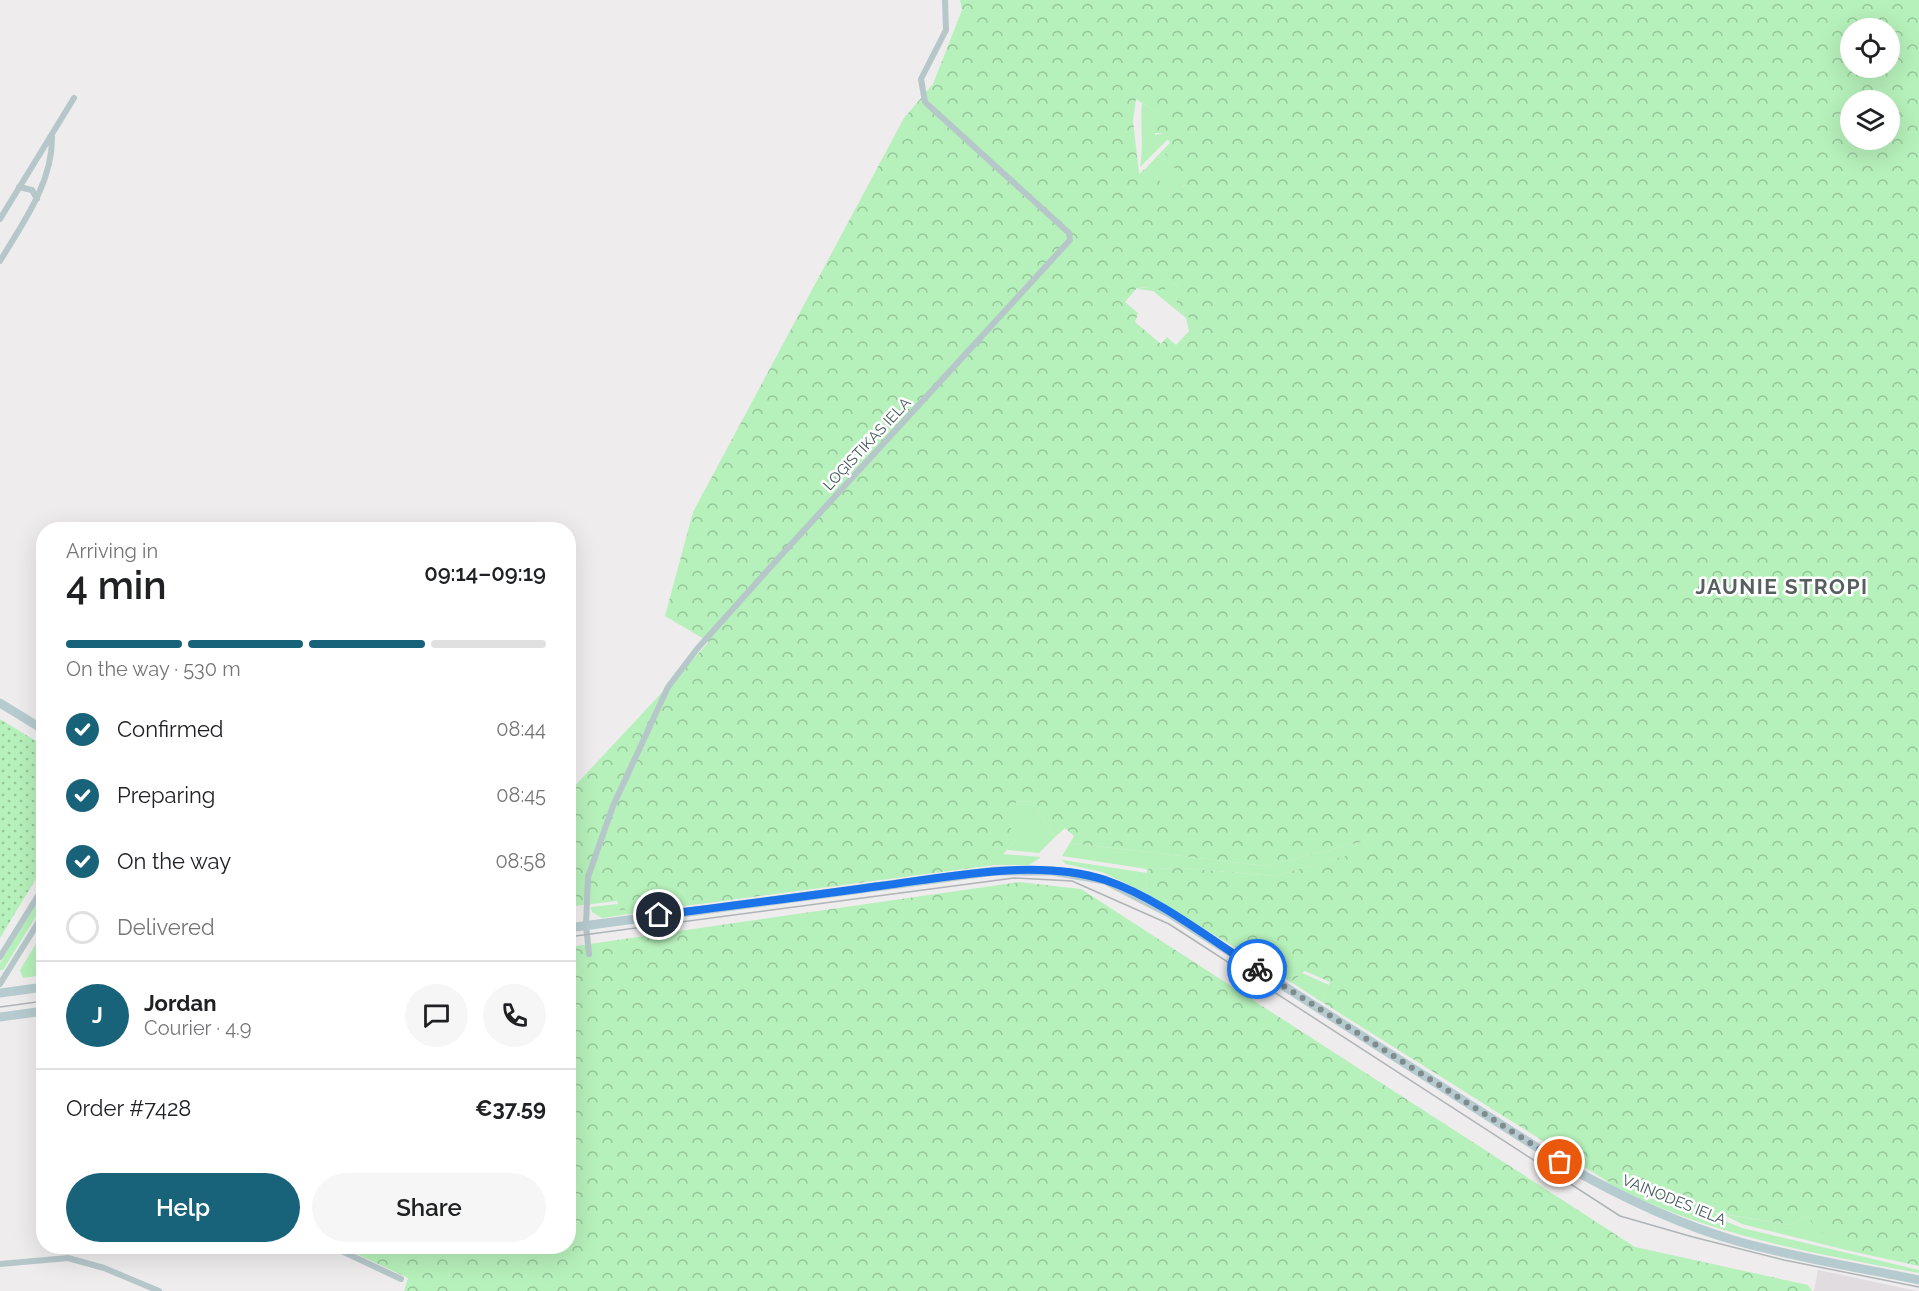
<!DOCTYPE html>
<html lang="en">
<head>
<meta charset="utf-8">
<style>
	:root { --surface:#fff; --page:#f6f6f6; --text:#202124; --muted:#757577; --line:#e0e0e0; --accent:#19637a }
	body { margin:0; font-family:Raleway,sans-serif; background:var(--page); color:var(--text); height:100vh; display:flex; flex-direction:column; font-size:22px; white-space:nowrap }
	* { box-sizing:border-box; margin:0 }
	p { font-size:20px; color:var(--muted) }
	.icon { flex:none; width:33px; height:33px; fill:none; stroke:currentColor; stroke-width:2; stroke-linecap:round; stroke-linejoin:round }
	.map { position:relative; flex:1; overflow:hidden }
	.panel { position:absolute; left:36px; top:522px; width:540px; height:732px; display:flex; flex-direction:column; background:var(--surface); border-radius:24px; box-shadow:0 6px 24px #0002 }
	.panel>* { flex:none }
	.tools { position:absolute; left:1840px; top:18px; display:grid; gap:12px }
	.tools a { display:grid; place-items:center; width:60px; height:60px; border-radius:50%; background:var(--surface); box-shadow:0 6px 24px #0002; font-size:30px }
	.pin { position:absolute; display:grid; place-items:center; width:51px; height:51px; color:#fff; margin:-26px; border:3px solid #fff; border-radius:50%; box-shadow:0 2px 6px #0007 }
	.courier { position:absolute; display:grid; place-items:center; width:60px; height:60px; margin:-30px; border:4px solid #1a73e8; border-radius:50%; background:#fff; color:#222; box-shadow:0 2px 8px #0007 }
	.headline em { font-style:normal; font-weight:600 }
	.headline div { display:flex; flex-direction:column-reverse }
	.headline { display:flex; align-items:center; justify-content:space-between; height:102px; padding:0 30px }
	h1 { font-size:39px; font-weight:600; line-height:45px }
	.bar { display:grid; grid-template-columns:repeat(4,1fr); gap:9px 6px; align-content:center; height:72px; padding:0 30px }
	.bar i { height:8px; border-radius:4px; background:var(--line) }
	.bar .selected { background:var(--accent) }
	.bar p { grid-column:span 4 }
	.line { display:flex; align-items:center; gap:15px; padding:0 30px; border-top:2px solid var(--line) }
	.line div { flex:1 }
	.round { display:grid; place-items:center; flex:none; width:63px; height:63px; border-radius:32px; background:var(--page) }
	ol { padding:0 30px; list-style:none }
	li { display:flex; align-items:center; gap:18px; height:66px }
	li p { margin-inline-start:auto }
	li .icon { padding:6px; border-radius:50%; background:var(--accent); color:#fff; stroke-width:4 }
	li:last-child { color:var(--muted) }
	li i { width:33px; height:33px; border:3px solid var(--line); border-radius:50% }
	.button { display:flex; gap:12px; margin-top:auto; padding:12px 30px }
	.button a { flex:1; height:69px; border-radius:36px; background:var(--accent); color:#fff; font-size:24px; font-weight:600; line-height:69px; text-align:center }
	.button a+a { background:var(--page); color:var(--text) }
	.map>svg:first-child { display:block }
	.education { fill:#e0dcdf }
	.grass { fill:#b6f0ba }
	.forest { fill:url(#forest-crowns); fill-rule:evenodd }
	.park { fill:url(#park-dots) }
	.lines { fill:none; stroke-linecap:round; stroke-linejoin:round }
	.street { stroke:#b6c7ca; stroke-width:6 }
	.secondary { stroke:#b6cbcf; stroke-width:9 }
	.tram { stroke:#aeb4b7; stroke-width:1.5 }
	.done { stroke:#7f8b8d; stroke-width:6; stroke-dasharray:0 10.8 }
	.route { stroke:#1a73e8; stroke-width:8 }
	.labels { text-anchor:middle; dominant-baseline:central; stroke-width:5; stroke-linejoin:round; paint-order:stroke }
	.street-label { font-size:15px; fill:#43575a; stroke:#fff }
	.district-label { font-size:21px; font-weight:bold; letter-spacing:1.5px; fill:#585f61; stroke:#fff }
</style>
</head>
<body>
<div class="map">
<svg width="1919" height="1291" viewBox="0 0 1919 1291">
	<defs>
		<pattern id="forest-crowns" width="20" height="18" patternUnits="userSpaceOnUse" patternTransform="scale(1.5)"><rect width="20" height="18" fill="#b6f0ba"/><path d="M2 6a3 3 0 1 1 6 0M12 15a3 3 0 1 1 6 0" fill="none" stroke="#96c59a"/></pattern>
		<pattern id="park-dots" width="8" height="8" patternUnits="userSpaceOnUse" patternTransform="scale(1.5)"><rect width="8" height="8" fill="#b6f0ba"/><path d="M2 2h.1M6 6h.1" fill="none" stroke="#96c59a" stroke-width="1.8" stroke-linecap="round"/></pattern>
	</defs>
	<rect width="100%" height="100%" fill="#efeced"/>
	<path class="education" d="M1818,1270L1870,1281L1917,1291H1814Z"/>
	<path class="grass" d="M1142,103L1156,112L1155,135L1164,133L1168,139L1140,167C1144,144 1140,126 1142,103Z
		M1163,150L1185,184L1175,195L1146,168Z
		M1173,283L1178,288L1176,307L1189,318V331L1186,318L1153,291L1136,289Z
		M1017,801L1032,802L1055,837L1039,853L1007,850L1018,837L1002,818Z
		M1365,841L1370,849L1275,876L1182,868L1147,869L1062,856L1070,843L1266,866Z
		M1003,854L1041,857L1029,865H994Z
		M1062,860L1147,873L1146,893L1102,872L1066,864Z
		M43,892V905L3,970H0V963Z
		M660,899L662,909L602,918L592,912L591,907L618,904L620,910L644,907L643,901Z
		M43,932V975L23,978L20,970Z
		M1302,973L1329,985L1322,1002L1291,982Z
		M1605,1180L1676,1206L1716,1213L1725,1221L1742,1228L1919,1270V1273C1824,1255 1729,1239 1640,1199C1630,1194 1611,1188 1605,1180Z
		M1722,1214L1791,1225L1808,1215L1817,1231L1849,1237L1846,1250L1742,1224Z"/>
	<path class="forest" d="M960,0H1919V1266L1846,1250L1848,1237L1816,1231L1808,1215L1791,1225L1676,1206L1605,1180L1322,1002L1330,982L1305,971L1291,982L1146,893L1147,869L1182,868L1275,876L1369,849L1365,841L1266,866L1070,843L1074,836L1065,828L1055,837L1032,802L1017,801L1003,818L1018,837L994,865L662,909L659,895L643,898L644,908L620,910L617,901L575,906L573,916H569L570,791L709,642L665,616L693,512L904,118L933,84L962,10ZM1851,28H1890V68H1851ZM1136,99L1156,112L1152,133H1164L1170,143L1163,150L1185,185L1174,194L1146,168L1139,174L1133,121ZM1851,100H1890V140H1851ZM1173,283L1178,288L1176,307L1189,318V331L1176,345L1167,337L1161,344L1135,322L1138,313L1125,302L1137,288L1150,287L1162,291Z
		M1019,882L1081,889L1635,1247L1808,1285L1812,1291H404L408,1278L342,1247L568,1246L569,947Z"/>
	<path class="park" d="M0,719L44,746L43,867L0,938Z"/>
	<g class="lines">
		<path class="street" d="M19,187L32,190L37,199
			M0,219L74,98
			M0,261C23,223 53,182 52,136
			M589,954L586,925L588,877L613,806L668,687L697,649L784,552L1070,240L1069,233L925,102L921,79L946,30L945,0
			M0,957L44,886
			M0,984L44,913
			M331,1246L401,1279
			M0,1264L68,1258L104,1268L159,1291"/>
		<path class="secondary" d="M0,703L44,730
			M568,928L995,871H1053L1105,880L1169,913L1560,1162C1617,1195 1676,1224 1740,1242C1799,1258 1859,1268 1919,1280
			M0,993L44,987
			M0,1017L44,1011"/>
		<path class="tram" d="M568,937L1014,878L1072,881L1169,924L1620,1216L1693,1237L1784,1260L1919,1287
			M0,1007L44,1001"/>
	</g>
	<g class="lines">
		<path class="done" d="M1257,969L1560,1162"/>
		<path class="route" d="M659,915C733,906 806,896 880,886C949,877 1037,858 1105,880C1157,897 1211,940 1257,969"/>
	</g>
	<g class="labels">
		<g class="street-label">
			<text transform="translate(867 444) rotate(-47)">LOĢISTIKAS IELA</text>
			<text transform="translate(1674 1200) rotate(22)">VAIŅODES IELA</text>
		</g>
		<g class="district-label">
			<text x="1782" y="586">JAUNIE STROPI</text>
		</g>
	</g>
</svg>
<div class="tools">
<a><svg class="icon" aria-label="locate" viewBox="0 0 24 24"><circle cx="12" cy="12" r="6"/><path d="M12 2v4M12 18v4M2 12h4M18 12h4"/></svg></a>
<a><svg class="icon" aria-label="layers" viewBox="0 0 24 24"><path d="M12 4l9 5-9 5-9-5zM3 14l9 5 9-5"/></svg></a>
</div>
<div class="pin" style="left:1560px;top:1162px;background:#ea580c"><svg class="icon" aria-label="bag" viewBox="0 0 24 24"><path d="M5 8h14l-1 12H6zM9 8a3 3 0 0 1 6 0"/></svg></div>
<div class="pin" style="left:659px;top:915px;background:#1f2937"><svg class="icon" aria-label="home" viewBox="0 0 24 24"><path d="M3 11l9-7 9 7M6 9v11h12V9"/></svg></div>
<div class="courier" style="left:1257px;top:969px"><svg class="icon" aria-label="bike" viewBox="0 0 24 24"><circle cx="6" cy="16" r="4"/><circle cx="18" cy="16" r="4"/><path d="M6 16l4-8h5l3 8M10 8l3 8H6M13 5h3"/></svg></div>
<section class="panel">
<div class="headline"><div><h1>4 min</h1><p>Arriving in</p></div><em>09:14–09:19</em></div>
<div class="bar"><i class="selected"></i><i class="selected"></i><i class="selected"></i><i></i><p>On the way · 530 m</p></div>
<ol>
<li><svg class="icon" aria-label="check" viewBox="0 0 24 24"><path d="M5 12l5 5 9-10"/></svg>Confirmed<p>08:44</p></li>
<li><svg class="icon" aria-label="check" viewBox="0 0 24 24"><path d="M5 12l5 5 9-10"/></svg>Preparing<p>08:45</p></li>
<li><svg class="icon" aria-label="check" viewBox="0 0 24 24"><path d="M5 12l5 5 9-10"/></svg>On the way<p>08:58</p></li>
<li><i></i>Delivered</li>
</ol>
<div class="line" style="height:108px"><b class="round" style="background:var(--accent);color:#fff">J</b><div><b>Jordan</b><p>Courier · 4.9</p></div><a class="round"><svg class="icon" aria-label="chat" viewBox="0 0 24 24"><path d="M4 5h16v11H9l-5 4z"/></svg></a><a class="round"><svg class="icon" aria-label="phone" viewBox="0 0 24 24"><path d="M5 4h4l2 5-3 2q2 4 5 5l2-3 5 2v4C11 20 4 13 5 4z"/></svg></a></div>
<div class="line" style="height:78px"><div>Order #7428</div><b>€37.59</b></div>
<div class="button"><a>Help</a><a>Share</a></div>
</section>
</div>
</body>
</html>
